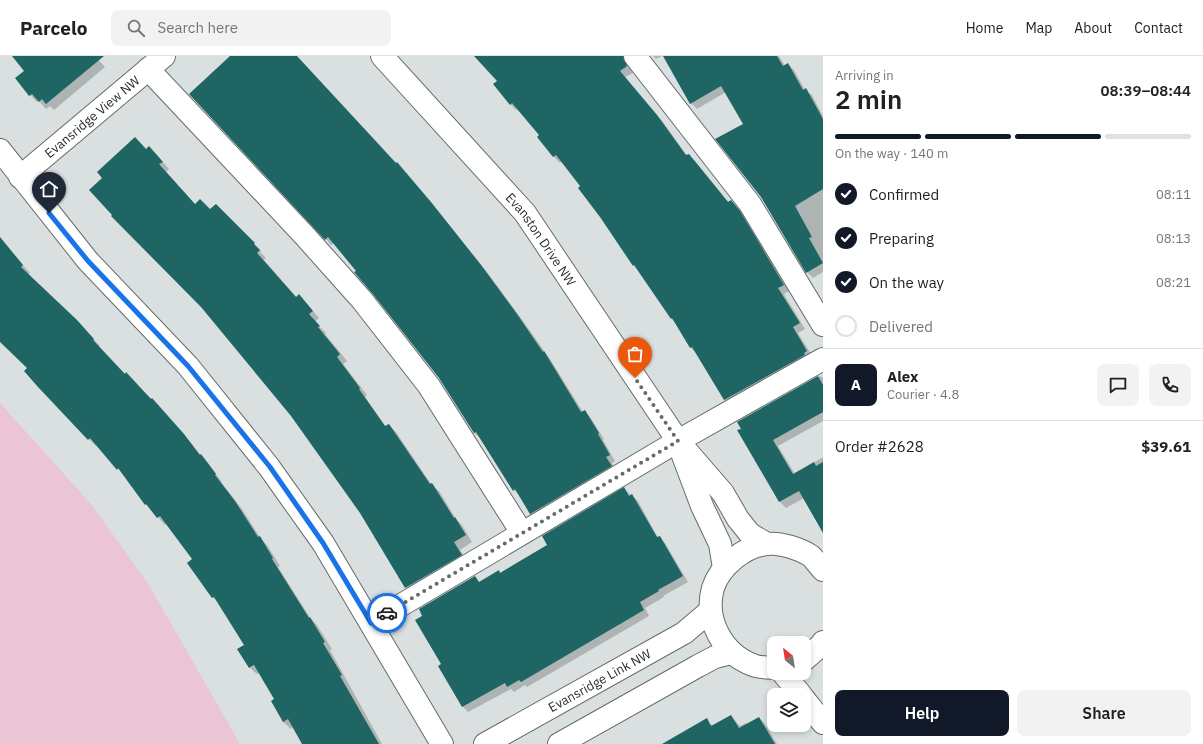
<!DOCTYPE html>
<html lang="en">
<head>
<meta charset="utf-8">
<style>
	:root { --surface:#fff; --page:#f2f2f2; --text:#202124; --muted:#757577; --line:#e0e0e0; --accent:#111827 }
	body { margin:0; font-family:"IBM Plex Sans",sans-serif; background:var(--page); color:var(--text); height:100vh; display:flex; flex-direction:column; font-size:15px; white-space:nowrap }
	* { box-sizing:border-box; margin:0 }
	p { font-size:13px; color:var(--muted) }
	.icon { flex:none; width:22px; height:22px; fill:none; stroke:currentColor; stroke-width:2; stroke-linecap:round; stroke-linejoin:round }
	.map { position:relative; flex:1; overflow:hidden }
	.details { display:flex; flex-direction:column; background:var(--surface); width:380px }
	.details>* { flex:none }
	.needle { width:26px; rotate:330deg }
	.fabs { position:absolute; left:767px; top:580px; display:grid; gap:8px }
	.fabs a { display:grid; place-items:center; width:44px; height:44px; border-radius:8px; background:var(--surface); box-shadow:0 2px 6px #0003; font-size:20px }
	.pin { position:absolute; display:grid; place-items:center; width:34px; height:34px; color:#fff; margin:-41px -17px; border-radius:50% 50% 50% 0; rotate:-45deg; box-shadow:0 0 4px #0007 }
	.pin .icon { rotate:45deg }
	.courier { position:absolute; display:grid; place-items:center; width:40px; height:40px; margin:-20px; border:3px solid #1a73e8; border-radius:50%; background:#fff; color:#222; box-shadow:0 1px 5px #0007 }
	.summary em { font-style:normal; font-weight:600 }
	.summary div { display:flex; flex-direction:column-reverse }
	.summary { display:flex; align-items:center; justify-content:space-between; height:68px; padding:0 12px }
	h1 { font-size:26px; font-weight:600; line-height:30px }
	.bar { display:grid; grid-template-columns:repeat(4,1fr); gap:6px 4px; align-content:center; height:48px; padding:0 12px }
	.bar i { height:5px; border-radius:3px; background:var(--line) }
	.bar .on { background:var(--accent) }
	.bar p { grid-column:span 4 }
	.line { display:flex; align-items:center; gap:10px; padding:0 12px; border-top:1px solid var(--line) }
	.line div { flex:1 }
	.round { display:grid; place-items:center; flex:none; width:42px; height:42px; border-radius:8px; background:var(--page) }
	ol { padding:0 12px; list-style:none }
	li { display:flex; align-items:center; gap:12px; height:44px }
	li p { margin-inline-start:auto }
	li .icon { padding:4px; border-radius:50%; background:var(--accent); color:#fff; stroke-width:4 }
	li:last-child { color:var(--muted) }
	li i { width:22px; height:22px; border:2px solid var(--line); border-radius:50% }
	.action { display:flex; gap:8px; margin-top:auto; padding:8px 12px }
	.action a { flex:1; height:46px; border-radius:8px; background:var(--accent); color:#fff; font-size:16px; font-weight:600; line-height:46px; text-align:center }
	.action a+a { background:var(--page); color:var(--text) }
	header { display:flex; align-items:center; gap:24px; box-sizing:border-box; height:56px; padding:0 20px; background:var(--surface); border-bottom:1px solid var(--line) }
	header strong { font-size:19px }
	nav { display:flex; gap:22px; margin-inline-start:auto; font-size:14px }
	.search { width:280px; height:36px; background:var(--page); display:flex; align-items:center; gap:10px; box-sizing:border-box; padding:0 14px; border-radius:8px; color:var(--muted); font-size:15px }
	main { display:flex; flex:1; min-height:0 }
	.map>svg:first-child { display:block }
	.green { fill:#ebc5d5 }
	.shadow { fill:#0003 }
	.building { fill:#1e6563 }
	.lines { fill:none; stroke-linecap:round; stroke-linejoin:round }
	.minor-casing { stroke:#666b6b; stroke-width:24 }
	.minor { stroke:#fff; stroke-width:22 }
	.done { stroke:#676b6b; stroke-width:4; stroke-dasharray:0 7.2 }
	.route { stroke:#1a73e8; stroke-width:5 }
	.labels { text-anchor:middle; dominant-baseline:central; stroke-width:4; stroke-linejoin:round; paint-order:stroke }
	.street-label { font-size:13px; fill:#292c2c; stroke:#fff }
</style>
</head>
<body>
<header>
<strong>Parcelo</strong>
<div class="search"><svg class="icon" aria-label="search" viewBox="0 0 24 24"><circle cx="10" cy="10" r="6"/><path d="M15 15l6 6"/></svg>Search here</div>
<nav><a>Home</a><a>Map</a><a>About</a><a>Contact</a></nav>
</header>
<main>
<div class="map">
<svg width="823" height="688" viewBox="0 0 823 688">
	<rect width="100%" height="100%" fill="#dae0e0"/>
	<path class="green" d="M0,347L91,448L149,529L240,688H0Z"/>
	<path class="shadow" d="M13,0H95L105,11L54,54L50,50L46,53L39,45L37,46L30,39L25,15Z
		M231,0H295L370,79L437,154L487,216L523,265L550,303L583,356L584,355L590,361L604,383L603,384L615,405L612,407L617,416L536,464L530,458L520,440L514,434L480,382L474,377L440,322L358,215L334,187L331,189L326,183Z
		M475,0H630L628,9L633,17L625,21L663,66L687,100L695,105L729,147L737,151L746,162L789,235L784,238L805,273L798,277L814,303L731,350L725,344L713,323L696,297L691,292L676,268L671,262L639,215L634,209L581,130L562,105L560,107L554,101L538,81L540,80L518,53L516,54L510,48L498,25Z
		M653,0H662L656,3Z
		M664,0H779L785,10L788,8L794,14L805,34L812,39L823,60V216L813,222L807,216L744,68L726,36L697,53L691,47Z
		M146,94L156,98L169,113L166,116L195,149L210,155L216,149L261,195L260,196L266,202L264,204L297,242L306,247L319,262L315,266L326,277L325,278L347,305L343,308L367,339L365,341L386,371L389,369L396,376L431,428L439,435L456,463L462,469L472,486L460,494L468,506L413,539L406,531Z
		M0,183L30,217L27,219L84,273L100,290L99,292L125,319L159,350L201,400L208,407L222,426H221L242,453L261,483L267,489L280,510L278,511L311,563L317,569L332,593L330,594L382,688H303L293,671L291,673L283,666L276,644L259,617L257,618L250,612L258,607L250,610V612L239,594L245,590L219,547L213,541L194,503L167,468L165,469L146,448L125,420L97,389L96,390L89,383L28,312L0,285Z
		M821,320L823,322V365L778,390L795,418L823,401V459L804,442L786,452L780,446L739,375L742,373L738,366Z
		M624,433L638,445L658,482L659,481L665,487L688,526L663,540L664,541L645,552L649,560L527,631L525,629L514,636L511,633L468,656L463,651L439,610L442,608L475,521L480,527L500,517L548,489Z
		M731,660L740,670L746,667L748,668L759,662L765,668L777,688H663L706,664L713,670Z"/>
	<path class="building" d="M12,0H104L46,48L42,43L39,46L32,38L29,40L15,22L24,15Z
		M230,0H297L396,107L397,106L431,146L481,209L517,258L543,296L544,295L581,356L585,354L599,377L598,378L610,399L606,401L612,410L530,458L515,433L513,435L476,376L474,377L439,322L372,237L354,216L356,215L328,181L325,184L189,38Z
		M474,0H623L627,10L620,15L657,59L686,99L689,98L728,146L731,144L740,155L784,229L778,232L800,267L793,271L807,295L804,297L805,299L724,344L692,291L690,292L672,262L671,263L634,209L633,210L600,161L578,132L580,130L556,99L553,101L537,81L539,79L512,47L510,49L493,28L497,25Z
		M663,0H777L783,10L788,7L803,34L806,32L823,63V133L795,150L812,181L809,182L823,207L806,217L761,141L715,83L743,68L721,30L690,48Z
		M135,81L146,93L149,90L163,106L159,108L195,148L200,143L210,153L216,148L255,187L254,188L260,194L257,197L296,241L299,238L313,255L309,258L320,270L318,271L340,298L337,301L360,332L359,333L385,370L389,368L430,428L432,427L454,462L455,461L466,479L454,486L462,499L405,532L360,457L291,360L201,251L111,160L112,159L89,134L102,122L97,116Z
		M0,181L23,209L21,211L77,264L94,283L93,284L125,318L126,316L151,343L152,342L184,378L200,399L201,398L216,418L215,419L235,445L258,481L260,480L273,502L272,503L309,562L310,561L325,586L323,587L342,619L340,620L379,688H302L288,663L283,666L271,645L274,643L254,609L249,612L237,593L244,589L214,541L212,542L187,507L192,503L160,460L157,462L146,448L145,449L118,412L117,414L90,382L88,384L38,331L24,315L27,312L0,286Z
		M818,320L823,329V356L773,384L793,418L814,406L816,410L823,406V477L799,435L779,446L737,374L741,373L737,366Z
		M624,431L629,440L632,438L657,481L660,480L683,520L658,534L659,535L640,546L644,554L521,626L519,624L507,631L505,627L462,651L438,610L441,608L415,564L422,560L419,553L475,520L479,526L499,514L500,517L520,505L547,489L542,480Z
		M731,659L739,672L759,661L775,688H662L707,662L711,670Z"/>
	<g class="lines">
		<g class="minor-casing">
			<g id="minor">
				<path id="s1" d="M382,0L525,157L678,385L723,437L738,463L750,478L767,488"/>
				<path d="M635,0L750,148L823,269"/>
				<path d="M148,13L304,179L362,244L429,330L522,477"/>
				<path d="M0,94L88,205L188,310L269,411L323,487L442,688"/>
				<path id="s2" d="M20,121L164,0"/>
				<path d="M682,397L702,450L720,488L724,512"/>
				<path d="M371,567L678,385L823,303"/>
				<path d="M804,604L821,589L823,586"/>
				<path d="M774,612C767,611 759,612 753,609C723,598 704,564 713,532C720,510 745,490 767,488C780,486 800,493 811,500C815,504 819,510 823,514"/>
				<path d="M783,617L801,639"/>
				<path d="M804,643L823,667"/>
				<path id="s3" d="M485,688L684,577L710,555"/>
				<path d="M559,688L698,610L715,601L731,597"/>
			</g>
		</g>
		<use href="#minor" class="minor"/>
	</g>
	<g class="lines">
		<path class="done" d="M387,557L678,385L635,322"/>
		<path class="route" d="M49,157L88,205L188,310L270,411L323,487L371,567L387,557"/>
	</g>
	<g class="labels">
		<g class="street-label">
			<text stroke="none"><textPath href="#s2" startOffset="94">Evansridge View NW</textPath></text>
			<text stroke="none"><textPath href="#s1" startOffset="243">Evanston Drive NW</textPath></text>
			<text stroke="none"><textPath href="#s3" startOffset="131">Evansridge Link NW</textPath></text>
		</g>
	</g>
</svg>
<div class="fabs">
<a><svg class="needle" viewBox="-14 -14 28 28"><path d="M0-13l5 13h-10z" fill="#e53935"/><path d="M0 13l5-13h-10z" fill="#757577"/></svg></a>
<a><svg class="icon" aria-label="layers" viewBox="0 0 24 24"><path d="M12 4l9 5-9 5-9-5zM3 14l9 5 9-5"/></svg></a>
</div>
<div class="pin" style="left:635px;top:322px;background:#ea580c"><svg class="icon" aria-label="bag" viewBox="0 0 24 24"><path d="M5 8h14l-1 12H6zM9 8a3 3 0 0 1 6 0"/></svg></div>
<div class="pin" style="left:49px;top:157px;background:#1f2937"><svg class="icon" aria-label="home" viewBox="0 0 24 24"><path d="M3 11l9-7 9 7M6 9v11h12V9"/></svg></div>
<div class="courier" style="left:387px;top:557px"><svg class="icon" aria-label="car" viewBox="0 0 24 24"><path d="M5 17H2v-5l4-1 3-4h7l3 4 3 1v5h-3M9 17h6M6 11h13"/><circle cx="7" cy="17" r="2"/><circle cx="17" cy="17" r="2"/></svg></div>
</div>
<section class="details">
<div class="summary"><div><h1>2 min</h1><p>Arriving in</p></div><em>08:39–08:44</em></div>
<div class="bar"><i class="on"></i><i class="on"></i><i class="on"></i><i></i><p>On the way · 140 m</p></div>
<ol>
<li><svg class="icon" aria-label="check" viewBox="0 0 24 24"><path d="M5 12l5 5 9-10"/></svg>Confirmed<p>08:11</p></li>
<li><svg class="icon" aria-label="check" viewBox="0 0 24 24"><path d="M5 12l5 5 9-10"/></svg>Preparing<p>08:13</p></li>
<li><svg class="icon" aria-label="check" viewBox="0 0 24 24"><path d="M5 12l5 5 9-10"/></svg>On the way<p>08:21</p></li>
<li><i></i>Delivered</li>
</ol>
<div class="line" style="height:72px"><b class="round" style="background:var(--accent);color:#fff">A</b><div><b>Alex</b><p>Courier · 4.8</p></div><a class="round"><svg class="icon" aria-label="chat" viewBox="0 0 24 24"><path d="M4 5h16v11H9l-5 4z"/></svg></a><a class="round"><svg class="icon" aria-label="phone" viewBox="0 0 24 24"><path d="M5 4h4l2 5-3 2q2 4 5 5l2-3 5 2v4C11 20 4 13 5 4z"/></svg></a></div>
<div class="line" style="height:52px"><div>Order #2628</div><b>$39.61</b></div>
<div class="action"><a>Help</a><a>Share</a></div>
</section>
</main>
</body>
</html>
